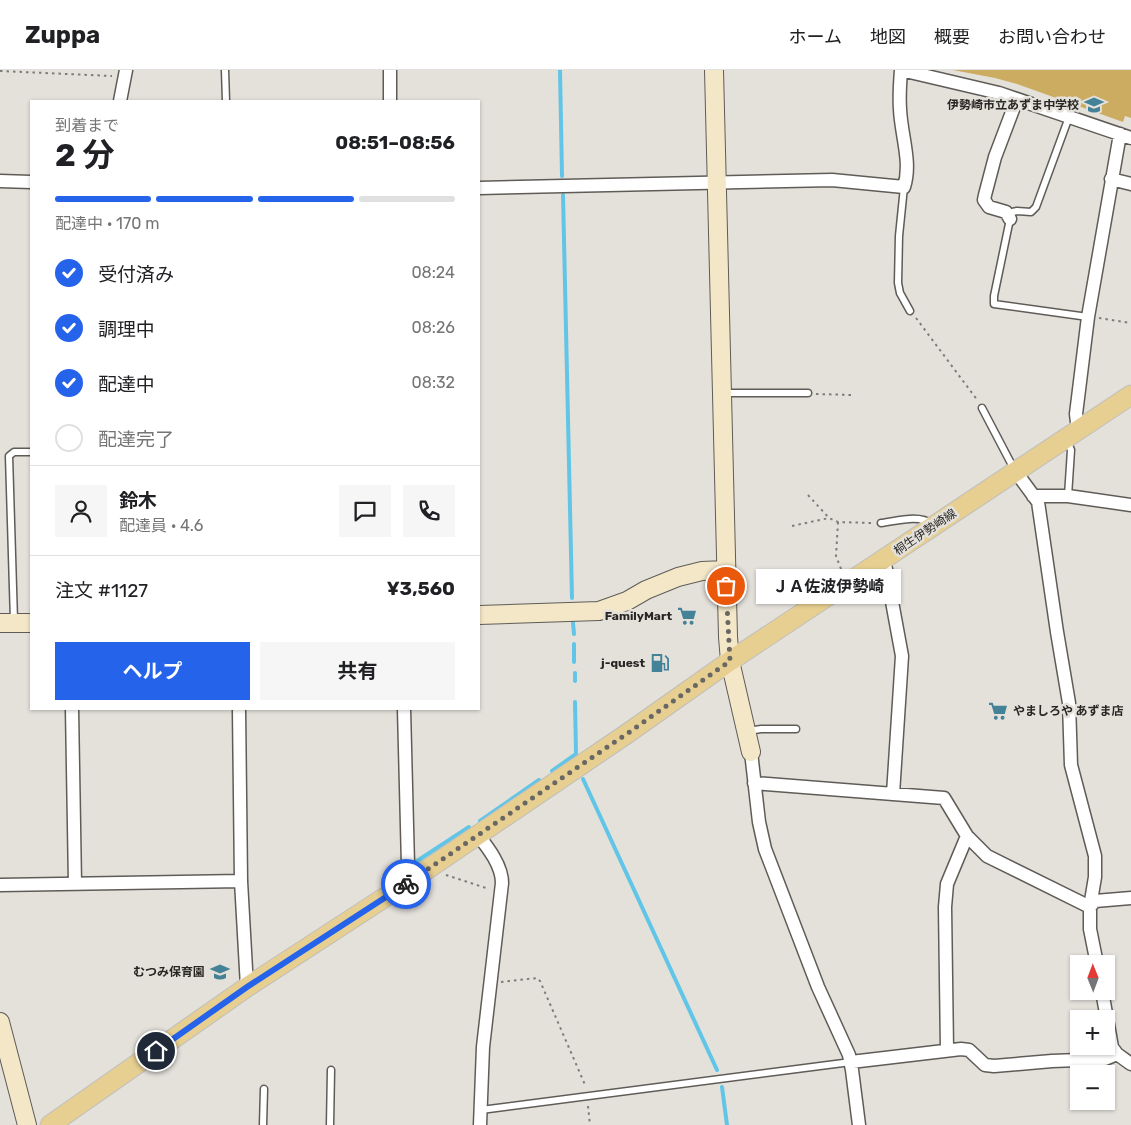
<!DOCTYPE html>
<html lang="ja">
<head>
<meta charset="utf-8">
<style>
	:root { --surface:#fff; --page:#f6f6f6; --text:#202124; --muted:#757577; --line:#e0e0e0; --accent:#2563eb }
	body { margin:0; font-family:Rubik,"Noto Sans JP",sans-serif; background:var(--page); color:var(--text); height:100vh; display:flex; flex-direction:column; font-size:19px; white-space:nowrap }
	* { box-sizing:border-box; margin:0 }
	p { font-size:16px; color:var(--muted) }
	.icon { flex:none; width:28px; height:28px; fill:none; stroke:currentColor; stroke-width:2; stroke-linecap:round; stroke-linejoin:round }
	.map { position:relative; flex:1; overflow:hidden }
	.drawer { position:absolute; left:30px; top:30px; width:450px; height:610px; display:flex; flex-direction:column; background:var(--surface); border-radius:0px; box-shadow:0 1px 4px #0004 }
	.drawer>* { flex:none }
	.needle { width:32px; rotate:359deg }
	.tools { position:absolute; left:1070px; top:885px; display:grid; gap:10px }
	.tools a { display:grid; place-items:center; width:45px; height:45px; border-radius:0px; background:var(--surface); box-shadow:0 1px 4px #0004; font-size:25px }
	.pin { position:absolute; display:grid; place-items:center; width:42px; height:42px; color:#fff; margin:-21px; border:2px solid #fff; border-radius:50%; box-shadow:0 1px 5px #0007 }
	.courier { position:absolute; display:grid; place-items:center; width:50px; height:50px; margin:-25px; border:4px solid #2563eb; border-radius:50%; background:#fff; color:#222; box-shadow:0 1px 6px #0007 }
	.bubble { position:absolute; height:35px; border-radius:0px; background:var(--surface); box-shadow:0 1px 4px #0004; font-size:16px; font-weight:700; line-height:35px; text-align:center }
	.overview em { font-style:normal; font-weight:700 }
	.overview div { display:flex; flex-direction:column-reverse }
	.overview { display:flex; align-items:center; justify-content:space-between; height:85px; padding:0 25px }
	h1 { font-size:32px; font-weight:700; line-height:38px }
	.bar { display:grid; grid-template-columns:repeat(4,1fr); gap:8px 5px; align-content:center; height:60px; padding:0 25px }
	.bar i { height:6px; border-radius:4px; background:var(--line) }
	.bar .selected { background:var(--accent) }
	.bar p { grid-column:span 4 }
	.line { display:flex; align-items:center; gap:12px; padding:0 25px; border-top:1px solid var(--line) }
	.line div { flex:1 }
	.round { display:grid; place-items:center; flex:none; width:52px; height:52px; border-radius:0px; background:var(--page) }
	ol { padding:0 25px; list-style:none }
	li { display:flex; align-items:center; gap:15px; height:55px }
	li p { margin-inline-start:auto }
	li .icon { padding:5px; border-radius:50%; background:var(--accent); color:#fff; stroke-width:4 }
	li:last-child { color:var(--muted) }
	li i { width:28px; height:28px; border:2px solid var(--line); border-radius:50% }
	.action { display:flex; gap:10px; margin-top:auto; padding:10px 25px }
	.action a { flex:1; height:58px; border-radius:0px; background:var(--accent); color:#fff; font-size:20px; font-weight:700; line-height:58px; text-align:center }
	.action a+a { background:var(--page); color:var(--text) }
	header { display:flex; align-items:center; gap:30px; box-sizing:border-box; height:70px; padding:0 25px; background:var(--surface); border-bottom:1px solid var(--line) }
	header strong { font-size:24px }
	nav { display:flex; gap:28px; margin-inline-start:auto; font-size:18px }
	.map>svg:first-child { display:block }
	.green { fill:#cbac61 }
	.lines { fill:none; stroke-linecap:round; stroke-linejoin:round }
	.stream { stroke:#61c5e7; stroke-width:4 }
	.lane-casing { stroke:#5f5c57; stroke-width:9 }
	.street-casing { stroke:#5f5c57; stroke-width:15 }
	.secondary-casing { stroke:#5f5c57; stroke-width:20 }
	.primary-casing { stroke:#bebebd; stroke-width:21 }
	.path { stroke:#7e7c78; stroke-width:2; stroke-dasharray:2.5 4; stroke-linecap:butt }
	.lane { stroke:#fff; stroke-width:6 }
	.street { stroke:#fff; stroke-width:12 }
	.secondary { stroke:#f3e7c8; stroke-width:18 }
	.primary { stroke:#e7cf91; stroke-width:19 }
	.done { stroke:#696763; stroke-width:5; stroke-dasharray:0 9 }
	.route { stroke:#2563eb; stroke-width:6 }
	.labels { text-anchor:middle; dominant-baseline:central; stroke-width:5; stroke-linejoin:round; paint-order:stroke }
	.poi-label { font-size:12px; font-weight:bold; fill:#272623; stroke:#e4e1db; text-anchor:end }
	.street-label { font-size:12px; fill:#272623; stroke:#e4e1db }
</style>
</head>
<body>
<header>
<strong>Zuppa</strong>
<nav><a>ホーム</a><a>地図</a><a>概要</a><a>お問い合わせ</a></nav>
</header>
<div class="map">
<svg width="1131" height="1055" viewBox="0 0 1131 1055">
	<rect width="100%" height="100%" fill="#e4e1db"/>
	<path class="green" d="M953,0H1131V48L1125,46L1123,52L1017,14L995,8Z"/>
	<g class="lines">
		<path class="stream" d="M560,0L562,106
			M563,125L572,528
			M573,553L574,564
			M574,574V592
			M575,603V611
			M552,701L576,684L575,632
			M583,709L717,1000
			M480,751L539,710
			M417,791L469,757
			M722,1017L727,1055"/>
		<g class="lane-casing">
			<path id="lane" d="M225,0L226,31
				M904,117L899,166L898,213L900,223L910,241
				M1008,143L1017,141L1031,142L1036,137L1069,47
				M1010,149L994,226V234L1088,247
				M722,323H808
				M982,338L1015,401
				M1067,370L1071,380L1068,426
				M881,453C897,451 919,444 932,454
				M14,551L9,386L14,382H31
				M748,661L761,659H796
				M481,1040L851,992
				M263,1055L264,1019
				M330,1055L331,1000"/>
		</g>
		<g class="street-casing">
			<path id="street" d="M390,0V31
				M901,0L999,23L1131,68
				M120,31L126,0
				M1111,109L1131,114
				M0,111L31,112
				M479,118L832,110L904,117C912,92 901,65 900,39C899,26 900,13 901,0
				M1010,149L1006,142L989,137L984,130L985,125L995,87L1017,29
				M1081,359L1077,352L1076,344L1088,247L1120,64
				M1016,402L1038,432L1057,562L1069,633L1071,695L1095,786V807L1090,837V859L1097,894
				M1033,426H1068L1131,435
				M882,491L886,499L902,586L893,724
				M72,639L75,814
				M239,639L241,811L247,917
				M404,639L408,795L413,809
				M751,682L759,752L765,779L818,917L849,985L852,1000L859,1055
				M754,713L944,728L967,766L987,786L1090,837L1095,831L1131,828
				M478,765C489,779 502,796 502,813L483,977L480,1055
				M0,815L241,811
				M1102,921L1112,977L1117,984L1131,994
				M947,980L945,837L947,814L967,766
				M851,992L961,979L969,980L985,995L994,996L1052,991L1105,989L1117,984"/>
		</g>
		<g class="secondary-casing">
			<path id="secondary" d="M714,0L728,567L730,591L751,682
				M479,545L599,541L627,531L646,520L678,507L702,501L725,500
				M0,553H31
				M0,952L27,1055"/>
		</g>
		<g class="primary-casing">
			<path id="primary" d="M50,1055L247,917L413,809L628,663L730,591L1131,325"/>
		</g>
		<path class="path" d="M0,1L112,6
			M916,248L978,331
			M1099,248L1131,253
			M816,324L852,325
			M808,425L829,448L838,452L871,453
			M838,452L836,486L841,499
			M792,456L829,448
			M446,805L489,819
			M501,912L537,908L540,911L586,1017
			M588,1036L590,1055"/>
		<use href="#lane" class="lane"/>
		<use href="#street" class="street"/>
		<use href="#secondary" class="secondary"/>
		<use href="#primary" class="primary"/>
	</g>
	<g class="lines">
		<path class="done" d="M406,814L628,663L730,591L726,516"/>
		<path class="route" d="M156,981L247,917L406,814"/>
	</g>
	<defs>
		<g id="school-bare" transform="scale(1.5)"><path d="M0-5L7-2L0 1L-7-2ZM-4 1L0 2.5L4 1V4Q0 6-4 4Z" fill="#448297" stroke="#e4e1db" stroke-width="2.5" paint-order="stroke"/></g>
		<g id="supermarket-bare" transform="scale(1.5)"><path d="M-6-5.5h2.5l.6 2H6L4.5 2H-2.5L-4.4-4H-6ZM-1.5 3.2a1.3 1.3 0 1 0 .1 0ZM3 3.2a1.3 1.3 0 1 0 .1 0Z" fill="#448297" stroke="#e4e1db" stroke-width="2.5" paint-order="stroke"/></g>
		<g id="fuel-bare" transform="scale(1.5)"><path d="M-5.5-6h7V0h2V4h1.3V-2.5L3-4.5l.8-.8L6-3V5H2.5V1h-1V6h-7ZM-4.2-4.7v3.2H.2V-4.7Z" fill="#448297" stroke="#e4e1db" stroke-width="2.5" paint-order="stroke"/></g>
	</defs>
	<g fill-rule="evenodd">
		<use href="#school-bare" x="1094" y="35"/>
		<use href="#supermarket-bare" x="687" y="546"/>
		<use href="#fuel-bare" x="660" y="593"/>
		<use href="#supermarket-bare" x="998" y="641"/>
		<use href="#school-bare" x="220" y="902"/>
	</g>
	<g class="labels">
		<g class="poi-label">
			<text x="1079" y="35">伊勢崎市立あずま中学校</text>
			<text x="672" y="546">FamilyMart</text>
			<text x="645" y="593">j-quest</text>
			<text x="1013" y="641" text-anchor="start">やましろや あずま店</text>
			<text x="205" y="902">むつみ保育園</text>
		</g>
		<g class="street-label">
			<text transform="translate(925 462) rotate(-34)">桐生伊勢崎線</text>
		</g>
	</g>
</svg>
<div class="tools">
<a><svg class="needle" viewBox="-14 -14 28 28"><path d="M0-13l5 13h-10z" fill="#e53935"/><path d="M0 13l5-13h-10z" fill="#757577"/></svg></a>
<a>+</a>
<a>−</a>
</div>
<div class="pin" style="left:726px;top:516px;background:#ea580c"><svg class="icon" aria-label="bag" viewBox="0 0 24 24"><path d="M5 8h14l-1 12H6zM9 8a3 3 0 0 1 6 0"/></svg></div>
<div class="pin" style="left:156px;top:981px;background:#1f2937"><svg class="icon" aria-label="home" viewBox="0 0 24 24"><path d="M3 11l9-7 9 7M6 9v11h12V9"/></svg></div>
<div class="courier" style="left:406px;top:814px"><svg class="icon" aria-label="bike" viewBox="0 0 24 24"><circle cx="6" cy="16" r="4"/><circle cx="18" cy="16" r="4"/><path d="M6 16l4-8h5l3 8M10 8l3 8H6M13 5h3"/></svg></div>
<div class="bubble" style="left:756px;top:499px;width:145px">ＪＡ佐波伊勢崎</div>
<section class="drawer">
<div class="overview"><div><h1>2 分</h1><p>到着まで</p></div><em>08:51–08:56</em></div>
<div class="bar"><i class="selected"></i><i class="selected"></i><i class="selected"></i><i></i><p>配達中 · 170 m</p></div>
<ol>
<li><svg class="icon" aria-label="check" viewBox="0 0 24 24"><path d="M5 12l5 5 9-10"/></svg>受付済み<p>08:24</p></li>
<li><svg class="icon" aria-label="check" viewBox="0 0 24 24"><path d="M5 12l5 5 9-10"/></svg>調理中<p>08:26</p></li>
<li><svg class="icon" aria-label="check" viewBox="0 0 24 24"><path d="M5 12l5 5 9-10"/></svg>配達中<p>08:32</p></li>
<li><i></i>配達完了</li>
</ol>
<div class="line" style="height:90px"><a class="round"><svg class="icon" aria-label="person" viewBox="0 0 24 24"><circle cx="12" cy="8" r="4"/><path d="M4 21q1-7 8-7t8 7"/></svg></a><div><b>鈴木</b><p>配達員 · 4.6</p></div><a class="round"><svg class="icon" aria-label="chat" viewBox="0 0 24 24"><path d="M4 5h16v11H9l-5 4z"/></svg></a><a class="round"><svg class="icon" aria-label="phone" viewBox="0 0 24 24"><path d="M5 4h4l2 5-3 2q2 4 5 5l2-3 5 2v4C11 20 4 13 5 4z"/></svg></a></div>
<div class="line" style="height:65px"><div>注文 #1127</div><b>¥3,560</b></div>
<div class="action"><a>ヘルプ</a><a>共有</a></div>
</section>
</div>
</body>
</html>
